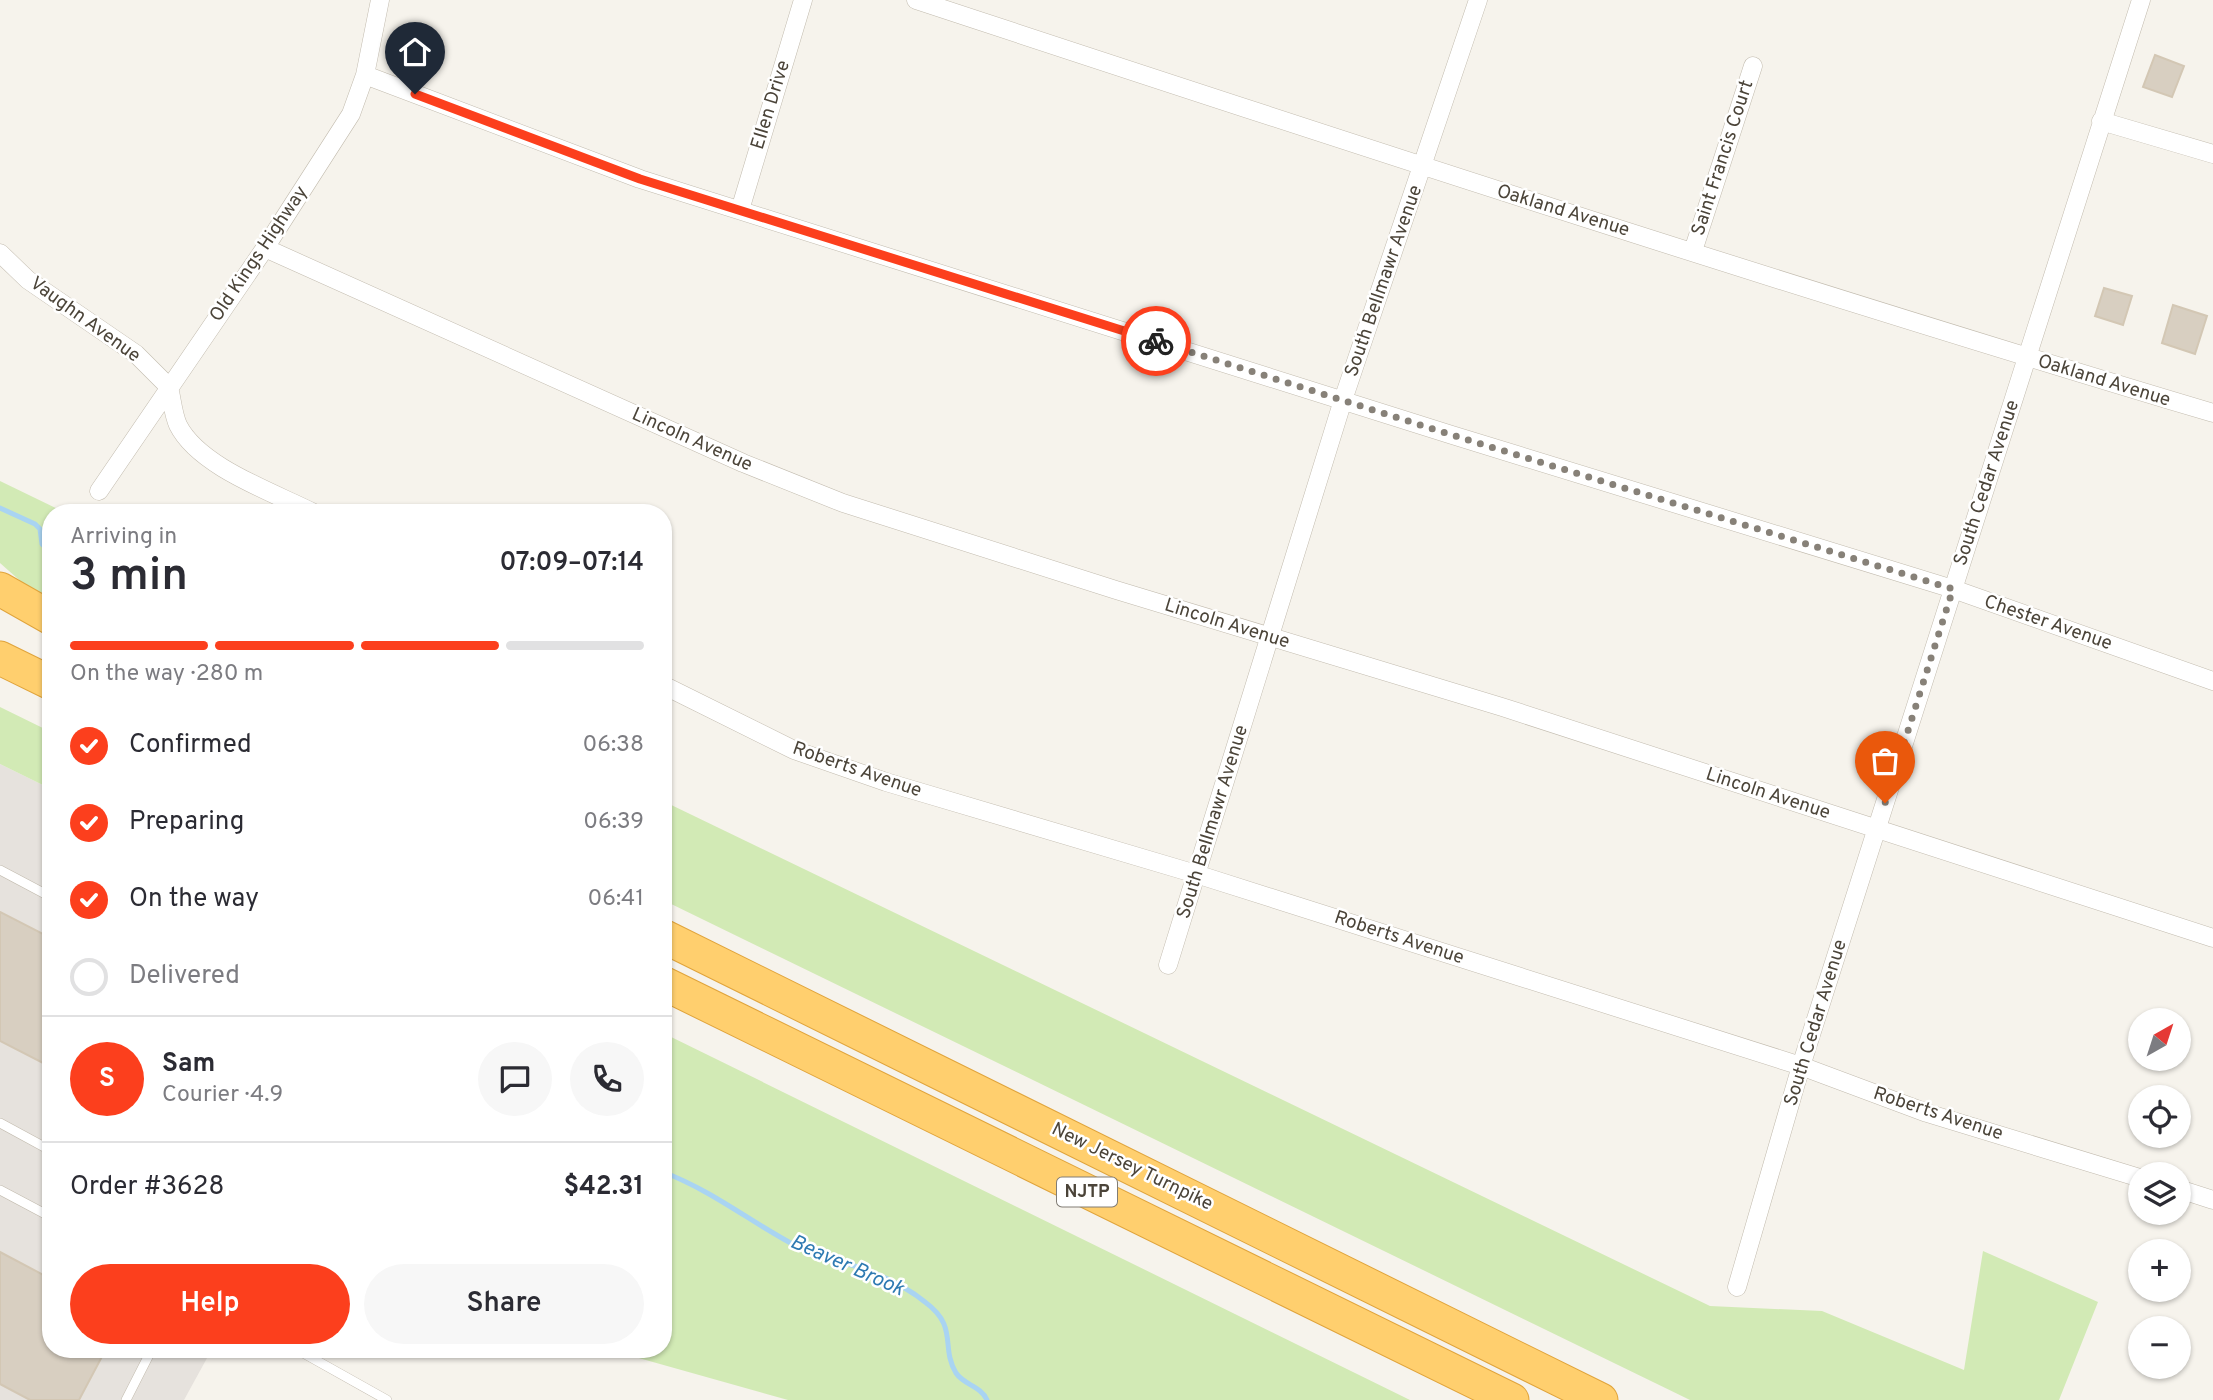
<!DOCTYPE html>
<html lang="en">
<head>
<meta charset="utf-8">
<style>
	:root { --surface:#fff; --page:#f7f7f7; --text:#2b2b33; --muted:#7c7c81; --line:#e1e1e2; --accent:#fc3f1d }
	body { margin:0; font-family:Overpass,sans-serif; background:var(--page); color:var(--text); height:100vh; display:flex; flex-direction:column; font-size:26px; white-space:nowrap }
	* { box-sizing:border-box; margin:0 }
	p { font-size:23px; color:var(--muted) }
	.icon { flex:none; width:38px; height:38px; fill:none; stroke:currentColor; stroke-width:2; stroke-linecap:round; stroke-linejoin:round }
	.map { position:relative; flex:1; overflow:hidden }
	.drawer { position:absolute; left:42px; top:504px; width:630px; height:854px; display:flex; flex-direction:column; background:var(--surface); border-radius:28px; box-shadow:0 2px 5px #0004 }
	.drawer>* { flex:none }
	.needle { width:46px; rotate:39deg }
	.fabs { position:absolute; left:2128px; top:1008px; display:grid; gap:14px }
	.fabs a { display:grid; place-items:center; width:63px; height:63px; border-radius:50%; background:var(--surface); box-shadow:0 2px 5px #0004; font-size:35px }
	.pin { position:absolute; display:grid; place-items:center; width:60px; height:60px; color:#fff; margin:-72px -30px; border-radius:50% 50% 50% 0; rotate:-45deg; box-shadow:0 0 7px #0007 }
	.pin .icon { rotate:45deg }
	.courier { position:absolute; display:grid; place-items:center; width:70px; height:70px; margin:-35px; border:5px solid #fc3f1d; border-radius:50%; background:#fff; color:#222; box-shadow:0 2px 9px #0007 }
	.overview em { font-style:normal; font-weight:600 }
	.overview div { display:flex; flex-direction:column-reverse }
	.overview { display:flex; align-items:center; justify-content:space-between; height:119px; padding:0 28px }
	h1 { font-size:46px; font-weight:600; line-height:52px }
	.bar { display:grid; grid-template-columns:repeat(4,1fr); gap:10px 7px; align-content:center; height:84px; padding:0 28px }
	.bar i { height:9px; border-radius:5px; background:var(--line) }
	.bar .current { background:var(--accent) }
	.bar p { grid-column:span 4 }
	.line { display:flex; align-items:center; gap:18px; padding:0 28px; border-top:2px solid var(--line) }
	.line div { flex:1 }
	.round { display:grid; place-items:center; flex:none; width:74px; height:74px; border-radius:37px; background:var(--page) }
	ol { padding:0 28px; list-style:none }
	li { display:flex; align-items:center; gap:21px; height:77px }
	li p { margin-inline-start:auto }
	li .icon { padding:7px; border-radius:50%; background:var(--accent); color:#fff; stroke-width:4 }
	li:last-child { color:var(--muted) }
	li i { width:38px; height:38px; border:4px solid var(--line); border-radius:50% }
	.action { display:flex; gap:14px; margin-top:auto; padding:14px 28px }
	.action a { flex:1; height:80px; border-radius:42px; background:var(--accent); color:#fff; font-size:28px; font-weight:600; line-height:80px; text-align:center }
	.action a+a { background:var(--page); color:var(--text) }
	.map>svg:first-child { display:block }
	.industrial { fill:#e6e2dd }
	.green { fill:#d2eab5 }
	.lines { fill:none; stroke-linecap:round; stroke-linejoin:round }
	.stream { stroke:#a9d4f2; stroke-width:5 }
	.building { fill:#d8cfc1; stroke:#d3c7b4; stroke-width:2 }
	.service-casing { stroke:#c2bbae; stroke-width:10 }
	.minor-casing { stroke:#c2bbae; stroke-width:19 }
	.motorway-casing { stroke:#e0a43c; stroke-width:35 }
	.service { stroke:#fff; stroke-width:9 }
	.minor { stroke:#fff; stroke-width:18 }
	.motorway { stroke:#ffcf6e; stroke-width:33 }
	.done { stroke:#878178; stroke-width:7; stroke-dasharray:0 12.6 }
	.route { stroke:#fc3f1d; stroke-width:9 }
	.labels { text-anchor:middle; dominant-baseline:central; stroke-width:5; stroke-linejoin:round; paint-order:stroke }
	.shield { fill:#fff; stroke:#817c74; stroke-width:2 }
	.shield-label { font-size:18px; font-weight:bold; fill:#4b4439 }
	.street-label { font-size:19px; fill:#4b4439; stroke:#fff }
	.water-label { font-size:21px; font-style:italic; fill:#2e7ab2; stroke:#fff }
</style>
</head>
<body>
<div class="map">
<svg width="2213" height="1400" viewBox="0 0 2213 1400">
	<rect width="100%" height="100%" fill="#f6f3ec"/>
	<path class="industrial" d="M0,764L51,789V1349H212L184,1400H0Z"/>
	<path class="green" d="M0,481L66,513H51V602L35,594L0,563Z
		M0,707L51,732V789L0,764Z
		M663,801L1710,1306L1822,1311L1964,1370L1983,1251L2098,1302L2059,1400H1690L663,900Z
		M663,1033L1410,1400H788L628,1355L620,1349H663Z"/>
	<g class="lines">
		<path class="stream" d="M0,508L35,524L40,529L42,544L51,553
			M663,1172C715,1192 750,1222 798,1247C812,1254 824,1257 838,1261C867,1269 902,1283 925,1302C959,1327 940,1346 956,1373C964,1385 981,1386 987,1400"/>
	</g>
	<path class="building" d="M2155,55L2184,66L2172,97L2143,87Z
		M2104,288L2132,296L2123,325L2095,316Z
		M2173,305L2207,316L2195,354L2162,343Z
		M0,912L51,938V1067L0,1041Z
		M0,1252L51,1279V1349H106L79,1400H30L0,1384Z"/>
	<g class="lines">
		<g class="service-casing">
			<path id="service" d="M0,870L51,897
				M0,1123L48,1149
				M0,1190L51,1217
				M296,1349L387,1400
				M126,1400L152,1349"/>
		</g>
		<g class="minor-casing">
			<path id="minor" d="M916,0C1347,142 1778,283 2213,413
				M365,75L640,179L1452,435L1953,589L2213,681
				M2101,121L2213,154
				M740,210L803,0
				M265,248L743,463L843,503L1116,590L1502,707L2213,938
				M1693,251L1753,66
				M0,253L28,280L136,354L169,387
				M169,387C172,399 173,414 178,425C199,467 273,492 314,513
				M99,491L265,248L351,114L365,75L380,0
				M663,685L794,750L886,782L1196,874L1801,1066L1927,1113L2140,1178
				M1168,965L1343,400L1478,0
				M2179,1189L2213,1200
				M1737,1287L1801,1066L2141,0"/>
		</g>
		<g class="motorway-casing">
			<path id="motorway" d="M0,589L51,618
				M0,658L51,683
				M663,936L1601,1400
				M663,983L1512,1400"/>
		</g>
		<use href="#service" class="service"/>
		<use href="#minor" class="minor"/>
		<use href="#motorway" class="motorway"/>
	</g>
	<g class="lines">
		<path class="done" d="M1156,341L1452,435L1953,589L1885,803"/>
		<path class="route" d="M415,94L640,179L1156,341"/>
	</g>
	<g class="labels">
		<rect class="shield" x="1057" y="1177.5" width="60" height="29" rx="5"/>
		<g class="shield-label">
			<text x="1087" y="1192">NJTP</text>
		</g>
		<g class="street-label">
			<text transform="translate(771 105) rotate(-73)">Ellen Drive</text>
			<text transform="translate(1723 158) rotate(-72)">Saint Francis Court</text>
			<text transform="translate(1563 211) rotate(17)">Oakland Avenue</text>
			<text transform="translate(259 254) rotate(-56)">Old Kings Highway</text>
			<text transform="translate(1384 281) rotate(-71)">South Bellmawr Avenue</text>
			<text transform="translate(85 320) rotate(36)">Vaughn Avenue</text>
			<text transform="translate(2104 381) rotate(17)">Oakland Avenue</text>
			<text transform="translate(692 440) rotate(24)">Lincoln Avenue</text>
			<text transform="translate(1987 483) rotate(-72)">South Cedar Avenue</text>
			<text transform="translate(2048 623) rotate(19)">Chester Avenue</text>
			<text transform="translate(1227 624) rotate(17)">Lincoln Avenue</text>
			<text transform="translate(857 770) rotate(19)">Roberts Avenue</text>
			<text transform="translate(1768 794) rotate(18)">Lincoln Avenue</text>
			<text transform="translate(1213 822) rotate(-73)">South Bellmawr Avenue</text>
			<text transform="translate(1399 938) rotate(18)">Roberts Avenue</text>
			<text transform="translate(1816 1023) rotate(-73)">South Cedar Avenue</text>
			<text transform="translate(1938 1114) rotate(18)">Roberts Avenue</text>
			<text transform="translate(1132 1167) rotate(26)">New Jersey Turnpike</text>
		</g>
		<g class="water-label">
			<text transform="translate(847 1266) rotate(24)">Beaver Brook</text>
		</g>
	</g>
</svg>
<div class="fabs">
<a><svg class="needle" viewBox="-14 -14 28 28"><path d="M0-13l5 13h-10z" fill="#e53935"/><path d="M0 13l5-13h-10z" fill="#7c7c81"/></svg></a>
<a><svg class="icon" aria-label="locate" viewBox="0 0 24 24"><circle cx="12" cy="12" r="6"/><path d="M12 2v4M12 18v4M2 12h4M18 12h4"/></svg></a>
<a><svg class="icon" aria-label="layers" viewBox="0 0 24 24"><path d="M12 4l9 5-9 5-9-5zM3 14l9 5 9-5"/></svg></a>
<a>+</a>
<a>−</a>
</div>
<div class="pin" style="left:1885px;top:803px;background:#ea580c"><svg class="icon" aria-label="bag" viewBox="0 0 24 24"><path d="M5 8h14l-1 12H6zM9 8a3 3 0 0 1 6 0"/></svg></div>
<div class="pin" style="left:415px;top:94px;background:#1f2937"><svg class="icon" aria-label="home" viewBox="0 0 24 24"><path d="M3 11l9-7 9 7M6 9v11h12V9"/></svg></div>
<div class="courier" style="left:1156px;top:341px"><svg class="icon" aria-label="bike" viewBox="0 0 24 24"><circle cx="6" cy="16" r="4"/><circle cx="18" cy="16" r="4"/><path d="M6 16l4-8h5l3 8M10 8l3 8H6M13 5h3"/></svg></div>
<section class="drawer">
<div class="overview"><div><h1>3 min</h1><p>Arriving in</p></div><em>07:09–07:14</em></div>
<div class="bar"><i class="current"></i><i class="current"></i><i class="current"></i><i></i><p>On the way · 280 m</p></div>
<ol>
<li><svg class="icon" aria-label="check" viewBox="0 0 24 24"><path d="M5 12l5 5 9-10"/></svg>Confirmed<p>06:38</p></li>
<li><svg class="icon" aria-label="check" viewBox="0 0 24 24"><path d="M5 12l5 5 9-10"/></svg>Preparing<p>06:39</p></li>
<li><svg class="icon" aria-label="check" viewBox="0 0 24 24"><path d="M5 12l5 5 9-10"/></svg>On the way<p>06:41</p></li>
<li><i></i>Delivered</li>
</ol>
<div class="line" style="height:126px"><b class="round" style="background:var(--accent);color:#fff">S</b><div><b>Sam</b><p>Courier · 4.9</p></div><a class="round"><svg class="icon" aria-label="chat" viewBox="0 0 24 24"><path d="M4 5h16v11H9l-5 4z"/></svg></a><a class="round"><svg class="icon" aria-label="phone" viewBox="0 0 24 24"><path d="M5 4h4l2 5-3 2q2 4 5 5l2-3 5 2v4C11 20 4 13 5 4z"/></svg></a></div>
<div class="line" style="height:91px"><div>Order #3628</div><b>$42.31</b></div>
<div class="action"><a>Help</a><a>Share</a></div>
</section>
</div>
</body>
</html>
